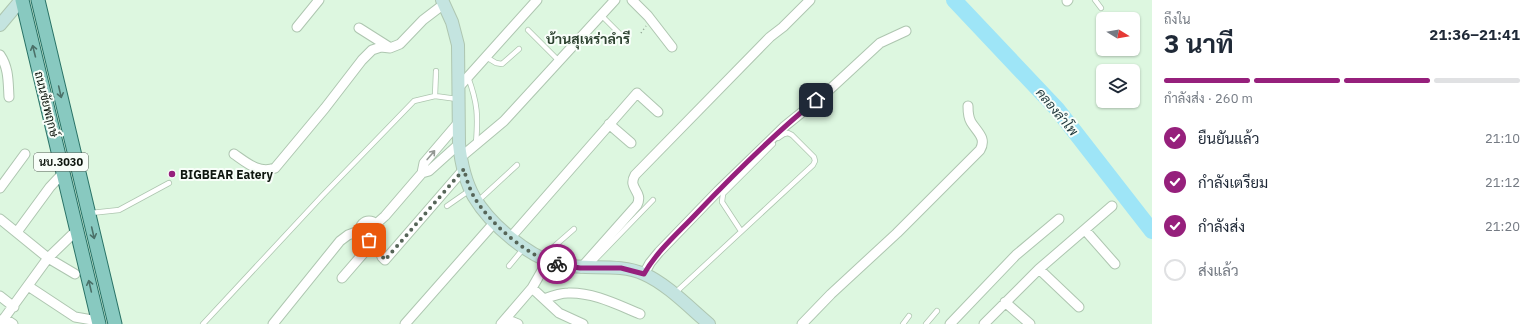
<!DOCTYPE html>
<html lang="th">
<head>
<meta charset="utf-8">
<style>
	:root { --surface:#fff; --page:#f6f6f7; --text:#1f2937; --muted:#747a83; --line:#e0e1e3; --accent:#96207c }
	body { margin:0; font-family:"IBM Plex Sans",Sarabun,sans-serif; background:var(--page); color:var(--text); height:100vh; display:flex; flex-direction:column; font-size:15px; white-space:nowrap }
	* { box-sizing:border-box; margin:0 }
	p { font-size:13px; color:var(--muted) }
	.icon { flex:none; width:22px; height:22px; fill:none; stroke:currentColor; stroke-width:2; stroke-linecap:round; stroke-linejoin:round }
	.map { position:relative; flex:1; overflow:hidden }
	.sheet { display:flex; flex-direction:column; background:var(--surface); width:380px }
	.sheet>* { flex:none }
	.needle { width:26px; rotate:101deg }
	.tools { position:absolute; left:1096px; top:12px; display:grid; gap:8px }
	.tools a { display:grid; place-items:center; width:44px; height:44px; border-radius:6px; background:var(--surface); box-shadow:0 1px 3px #0004; font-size:20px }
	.pin { position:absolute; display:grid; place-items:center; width:34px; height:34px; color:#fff; margin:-17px; border-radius:8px; box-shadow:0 2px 6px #0006 }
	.courier { position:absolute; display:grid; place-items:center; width:40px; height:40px; margin:-20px; border:3px solid #96207c; border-radius:50%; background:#fff; color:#222; box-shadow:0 1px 5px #0007 }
	.head em { font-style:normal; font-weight:700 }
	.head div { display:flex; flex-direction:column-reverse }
	.head { display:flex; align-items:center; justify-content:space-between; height:68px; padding:0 12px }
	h1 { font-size:26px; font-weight:700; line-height:30px }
	.bar { display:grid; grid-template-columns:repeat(4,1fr); gap:6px 4px; align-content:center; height:48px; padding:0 12px }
	.bar i { height:5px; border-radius:3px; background:var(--line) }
	.bar .current { background:var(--accent) }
	.bar p { grid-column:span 4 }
	ol { padding:0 12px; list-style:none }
	li { display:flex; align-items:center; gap:12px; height:44px }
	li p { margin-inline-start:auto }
	li .icon { padding:4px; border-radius:50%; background:var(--accent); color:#fff; stroke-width:4 }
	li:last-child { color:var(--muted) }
	li i { width:22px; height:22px; border:2px solid var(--line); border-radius:50% }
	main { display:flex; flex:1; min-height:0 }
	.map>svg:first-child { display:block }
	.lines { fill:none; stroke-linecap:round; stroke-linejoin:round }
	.river { stroke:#9ee5f7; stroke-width:16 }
	.lane-casing { stroke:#aec6b0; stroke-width:6 }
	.street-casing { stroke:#aec6b0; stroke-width:11 }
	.secondary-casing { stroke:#aec6b0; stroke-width:14 }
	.primary-casing { stroke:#2a7367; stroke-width:15 }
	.path { stroke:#90a392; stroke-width:1.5; stroke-dasharray:1 3; stroke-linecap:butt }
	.lane { stroke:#fff; stroke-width:4.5 }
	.street { stroke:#fff; stroke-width:9 }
	.secondary { stroke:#c4e4e0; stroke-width:12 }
	.primary { stroke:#88c9c0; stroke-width:13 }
	.oneway { stroke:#4b7068 }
	.oneway2 { stroke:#939793 }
	.done { stroke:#566558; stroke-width:4; stroke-dasharray:0 7.2 }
	.route { stroke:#96207c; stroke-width:5 }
	.poi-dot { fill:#96207c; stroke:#f8fef9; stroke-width:1.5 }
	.labels { text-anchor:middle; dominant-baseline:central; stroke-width:4; stroke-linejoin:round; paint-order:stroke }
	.shield { fill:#f8fef9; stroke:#545c55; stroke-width:1 }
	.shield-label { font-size:11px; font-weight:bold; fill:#0e170f }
	.street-label { font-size:12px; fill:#0e170f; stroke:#f8fef9 }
	.poi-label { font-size:12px; font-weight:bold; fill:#0e170f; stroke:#f8fef9; text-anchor:start }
	.water-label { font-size:13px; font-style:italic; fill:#20383d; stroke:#f8fef9 }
	.quarter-label { font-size:14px; font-weight:bold; fill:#2d4230; stroke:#f8fef9 }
</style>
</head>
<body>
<main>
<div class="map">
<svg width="1152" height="324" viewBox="0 0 1152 324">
	<rect width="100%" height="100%" fill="#ddf7e0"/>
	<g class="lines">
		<path class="river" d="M954,0L1057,109L1152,231"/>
		<g class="lane-casing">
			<path id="lane" d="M1095,0L1101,8
				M601,15L622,36
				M528,30L559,61
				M486,57L496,63L502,64L519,49
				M468,77C478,104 478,116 476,144
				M435,96L436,71
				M478,201L517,165
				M447,206L470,190
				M91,213L119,210L169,183
				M741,231L722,202L723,194L773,144
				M542,257L574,229
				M590,265L653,200
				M509,266L524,248
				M675,293L813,165L815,161L814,157L792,135L788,133L784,134L778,138
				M203,324L323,195L414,101L435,96L457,99
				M903,324L909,316
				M926,324L937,311"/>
		</g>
		<g class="street-casing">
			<path id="street" d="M632,0L648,16L672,47
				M1067,1L1068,0
				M297,27L319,0
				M359,28L389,47
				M0,55C9,68 8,82 9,97
				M458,88L537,0
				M459,122L424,163L422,173L429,171L459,144
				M609,124L631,143
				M234,154C247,163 259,174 275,168L325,108L362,60L372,50L381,47L390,48L400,44L423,20L444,4
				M461,157L504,121L615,0
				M0,188L25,154
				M0,219L48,258L75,274
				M360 230a9 9 0 1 1 18 0a9 9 0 1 1-18 0Z
				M376,224L385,216L422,173
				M1085,230L1115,264
				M17,232L50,187L64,172
				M375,237L382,257L385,260L464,169
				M511,237L637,93L658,112
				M581,268L637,205C644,191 627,189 635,175L770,37L783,27L810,0
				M1039,269L1079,307
				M644,274L650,263L659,252L718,191L785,126L827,92L880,43L906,31
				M342,278L368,248L372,239
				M28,286L75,317L98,321
				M532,288L559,313L583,324
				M0,296L14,307
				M544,299C552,296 560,293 568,293C593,292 618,305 640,314
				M1005,302L1030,324
				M4,318L13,324
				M506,319L518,324
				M0,324L48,258L77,230
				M273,324L340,241L348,235L359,231
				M405,324L494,223
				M501,324L532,288L547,262
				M802,324L831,294L897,233L980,150C987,138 977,132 971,122C968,117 968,112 968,106
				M950,324L1016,255L1059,219
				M984,324L1039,269L1112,206"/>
		</g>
		<g class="secondary-casing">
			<path id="secondary" d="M442,0L452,22L458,45L459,144C461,162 465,181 474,197C490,224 531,260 563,265C590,270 619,263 644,274C667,284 690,308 709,324
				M0,25L21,0"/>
		</g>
		<g class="primary-casing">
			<path id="primary" d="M22,0L99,324
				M38,0L115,324"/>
		</g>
		<path class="path" d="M641,33L646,26"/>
		<use href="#lane" class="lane"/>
		<use href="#street" class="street"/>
		<use href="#secondary" class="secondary"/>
		<use href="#primary" class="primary"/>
	</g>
	<defs><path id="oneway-shaft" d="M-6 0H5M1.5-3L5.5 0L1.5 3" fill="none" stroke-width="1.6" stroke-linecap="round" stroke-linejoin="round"/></defs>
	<g class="oneway">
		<use href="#oneway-shaft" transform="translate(34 51) rotate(-104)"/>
		<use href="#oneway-shaft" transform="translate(60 92) rotate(77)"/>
		<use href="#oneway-shaft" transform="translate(93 233) rotate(77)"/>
		<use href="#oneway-shaft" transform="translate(90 286) rotate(-103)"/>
	</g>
	<use class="oneway2" href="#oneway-shaft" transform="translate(431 155) rotate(-50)"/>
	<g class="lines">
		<path class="done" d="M369,240L375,237L382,256L385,260L464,169C466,178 469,187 473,195C487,221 529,258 557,264"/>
		<path class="route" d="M557,264L580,268H621L644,274C657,251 678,233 696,214C734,174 773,135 816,100"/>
	</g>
	<circle class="poi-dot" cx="172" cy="174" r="4"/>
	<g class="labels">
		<rect class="shield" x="34" y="153" width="54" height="18" rx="3"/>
		<g class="shield-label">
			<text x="61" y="162">นบ.3030</text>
		</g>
		<g class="street-label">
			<text transform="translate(47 104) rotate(76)">ถนนชัยพฤกษ์</text>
		</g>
		<g class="poi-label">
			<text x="180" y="174">BIGBEAR Eatery</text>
		</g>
		<g class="water-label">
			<text transform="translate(1057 112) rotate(50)">คลองลำโพ</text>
		</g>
		<g class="quarter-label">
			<text x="588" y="39">บ้านสุเหร่าลำรี</text>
		</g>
	</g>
</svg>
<div class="tools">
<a><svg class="needle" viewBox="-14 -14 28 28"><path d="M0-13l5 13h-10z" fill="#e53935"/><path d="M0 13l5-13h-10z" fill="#747a83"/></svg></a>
<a><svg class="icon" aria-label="layers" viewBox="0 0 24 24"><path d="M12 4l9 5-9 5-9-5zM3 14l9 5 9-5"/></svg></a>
</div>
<div class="pin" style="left:369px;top:240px;background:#ea580c"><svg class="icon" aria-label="bag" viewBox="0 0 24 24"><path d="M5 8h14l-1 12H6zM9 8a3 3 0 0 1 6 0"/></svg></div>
<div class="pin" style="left:816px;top:100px;background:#1f2937"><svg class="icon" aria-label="home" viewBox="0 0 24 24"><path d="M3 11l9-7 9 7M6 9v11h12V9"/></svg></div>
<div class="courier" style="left:557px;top:264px"><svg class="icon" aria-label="bike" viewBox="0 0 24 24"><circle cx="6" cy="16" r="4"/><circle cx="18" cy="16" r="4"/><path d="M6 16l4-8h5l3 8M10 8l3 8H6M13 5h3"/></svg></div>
</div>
<section class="sheet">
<div class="head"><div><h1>3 นาที</h1><p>ถึงใน</p></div><em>21:36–21:41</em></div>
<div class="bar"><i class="current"></i><i class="current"></i><i class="current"></i><i></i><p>กำลังส่ง · 260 m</p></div>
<ol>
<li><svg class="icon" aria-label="check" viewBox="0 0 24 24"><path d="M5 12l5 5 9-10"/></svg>ยืนยันแล้ว<p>21:10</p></li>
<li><svg class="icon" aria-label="check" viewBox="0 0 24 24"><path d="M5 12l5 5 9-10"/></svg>กำลังเตรียม<p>21:12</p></li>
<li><svg class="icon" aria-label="check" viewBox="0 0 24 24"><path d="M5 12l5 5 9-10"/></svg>กำลังส่ง<p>21:20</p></li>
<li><i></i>ส่งแล้ว</li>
</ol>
</section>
</main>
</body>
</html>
